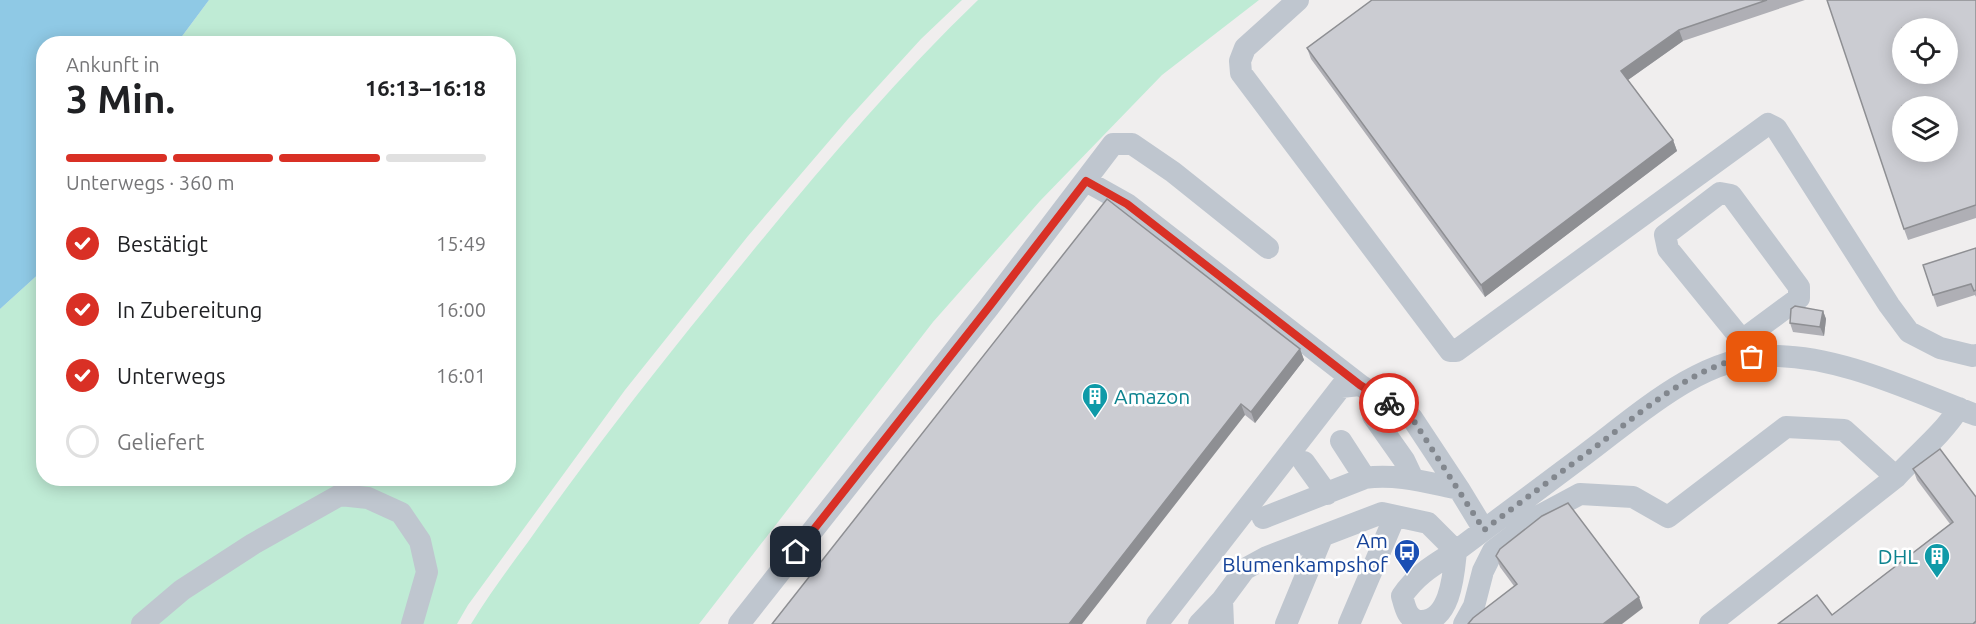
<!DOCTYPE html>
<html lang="de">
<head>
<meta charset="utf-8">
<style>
	:root { --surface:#fff; --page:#f6f6f6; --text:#202124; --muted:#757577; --line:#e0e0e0; --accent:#d93025 }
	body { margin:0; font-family:Ubuntu,sans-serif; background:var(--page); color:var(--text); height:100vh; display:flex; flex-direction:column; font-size:22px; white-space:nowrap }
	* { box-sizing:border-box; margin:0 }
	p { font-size:20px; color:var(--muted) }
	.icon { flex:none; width:33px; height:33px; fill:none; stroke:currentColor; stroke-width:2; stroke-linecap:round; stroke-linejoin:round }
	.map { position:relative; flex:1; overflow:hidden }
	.panel { position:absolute; left:36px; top:36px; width:480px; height:450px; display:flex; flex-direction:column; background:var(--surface); border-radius:24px; box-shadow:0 3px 15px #0003 }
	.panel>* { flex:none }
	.fabs { position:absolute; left:1892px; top:18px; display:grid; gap:12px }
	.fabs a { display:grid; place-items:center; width:66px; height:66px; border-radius:50%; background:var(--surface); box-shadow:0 3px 15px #0003; font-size:30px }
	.pin { position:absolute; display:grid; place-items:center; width:51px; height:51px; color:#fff; margin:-26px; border-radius:12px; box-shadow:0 3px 9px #0006 }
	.courier { position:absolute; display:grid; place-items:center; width:60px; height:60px; margin:-30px; border:4px solid #d93025; border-radius:50%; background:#fff; color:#222; box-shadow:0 2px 8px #0007 }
	.headline em { font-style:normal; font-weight:700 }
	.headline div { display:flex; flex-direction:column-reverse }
	.headline { display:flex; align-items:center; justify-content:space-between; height:102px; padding:0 30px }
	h1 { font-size:39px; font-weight:700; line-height:45px }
	.bar { display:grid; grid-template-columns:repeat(4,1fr); gap:9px 6px; align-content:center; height:72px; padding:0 30px }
	.bar i { height:8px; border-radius:4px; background:var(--line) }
	.bar .selected { background:var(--accent) }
	.bar p { grid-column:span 4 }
	ol { padding:0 30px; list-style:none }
	li { display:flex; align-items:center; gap:18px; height:66px }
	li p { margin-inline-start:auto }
	li .icon { padding:6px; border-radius:50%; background:var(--accent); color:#fff; stroke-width:4 }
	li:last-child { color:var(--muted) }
	li i { width:33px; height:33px; border:3px solid var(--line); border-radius:50% }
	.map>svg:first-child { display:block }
	.green { fill:#bfebd5 }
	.water { fill:#8fc9e5 }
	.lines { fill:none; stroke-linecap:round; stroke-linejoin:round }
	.minor { stroke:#bfc6cf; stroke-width:22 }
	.wall { fill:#afafb5 }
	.shaded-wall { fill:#8e8f93 }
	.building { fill:#cbccd2; stroke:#8e8f93; stroke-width:1.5; fill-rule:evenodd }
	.done { stroke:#82878e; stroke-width:6; stroke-dasharray:0 10.8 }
	.route { stroke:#d93025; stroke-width:8 }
	.labels { text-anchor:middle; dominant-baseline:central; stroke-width:5; stroke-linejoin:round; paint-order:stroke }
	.culture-label { font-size:21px; fill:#0d838f; stroke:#fff; text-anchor:start }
	.transit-label { font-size:21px; fill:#164399; stroke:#fff; text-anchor:end }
</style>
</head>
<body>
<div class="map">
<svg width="1976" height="624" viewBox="0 0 1976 624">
	<rect width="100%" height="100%" fill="#f0eeee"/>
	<path class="green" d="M209,0H962L921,39L848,119L748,236L625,390L468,605L457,624H0V309L43,270L44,478H508V44L177,43Z
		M978,0H1259L1162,75L1040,201L933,322L699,624H471C488,596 508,569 528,542C579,469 634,398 690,328C782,215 873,101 978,0Z"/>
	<path class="water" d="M0,0H209L177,43L44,44L43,270L0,309Z"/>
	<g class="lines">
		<path class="minor" d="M1298,0L1245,48L1240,61L1241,73L1450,351H1456L1768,124L1776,128L1889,305L1909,332L1940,348L1973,356L1976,355
			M1086,181L1127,204L1360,385
			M1742,340L1799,298V287L1731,195L1720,193L1665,235L1668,249L1742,340L1752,357
			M1373,416L1404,460L1413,479
			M1341,441L1365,478
			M1304,462L1327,494
			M1896,477C1917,454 1942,435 1959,408
			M1263,518L1365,478C1396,473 1429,483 1459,489L1484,530
			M1456,551C1454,571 1451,624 1419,621C1407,619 1405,607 1402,596C1417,574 1434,565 1456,551C1499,519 1541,487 1583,456C1636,417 1699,357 1768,356C1837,354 1912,391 1976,415
			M142,624L182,590L253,544L340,495L368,498L401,513L420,541L427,572L412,624
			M739,624L989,307L1113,144H1132L1173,172L1268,248
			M1157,624L1341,387L1360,385L1412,418L1459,489
			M1199,624L1222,600
			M1223,624L1222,600L1245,569L1267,557L1382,513L1428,523L1456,551
			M1286,624L1322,537
			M1349,624L1395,516
			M1464,624L1474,606L1483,571L1493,551L1539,516L1580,494L1633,497L1668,517L1786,427L1844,430L1896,477L1710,624"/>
	</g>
	<path class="wall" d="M1372,0H1805L1683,41L1628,80L1673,140L1677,151L1485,297L1311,59L1307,48Z
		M1976,0V218L1908,240L1904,229Z
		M1976,248V297L1975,295L1937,307L1933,295Z
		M1823,311L1826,319L1824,336L1793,332L1790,323Z
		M1300,349L1304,360L1255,423L1245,415L772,624Z
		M1913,469L1976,497V624L1832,615L1950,524L1917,480Z
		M1496,556L1643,608L1514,586L1500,567Z"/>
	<path class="shaded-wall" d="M1679,30L1683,41L1625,82L1621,71Z
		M1673,140L1677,151L1485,297L1481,285Z
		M1823,311L1826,319L1824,336L1820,327Z
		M1300,349L1304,360L1255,423L1251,412Z
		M1241,404L1245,415L1082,624H1069Z
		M1639,597L1643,608L1622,624H1603Z"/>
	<path class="building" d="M1372,0H1767L1679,30L1621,71L1673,140L1481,285L1307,48Z
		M1827,0H1976V205L1904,229ZM1902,28H1947V74H1902ZM1902,106H1947V152H1902Z
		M1107,199L1300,349L1251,412L1241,404L1069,624H772Z
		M1976,248V290L1974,291L1971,284L1933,295L1923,265Z
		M1795,306L1823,311L1820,327L1790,323L1791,309Z
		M1940,449L1976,497V621L1973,624H1778L1817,595L1832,615L1953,522L1913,469Z
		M1568,503L1639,597L1603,624H1468L1473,618L1517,584L1496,556L1500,549L1542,516Z"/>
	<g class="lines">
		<path class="done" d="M1389,403L1412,418L1484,530C1522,501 1560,473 1598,445C1642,412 1696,363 1752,357"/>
		<path class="route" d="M796,552L989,307L1086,181L1127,204L1360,385L1389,403"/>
	</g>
	<defs>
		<g id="building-pin" transform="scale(1.35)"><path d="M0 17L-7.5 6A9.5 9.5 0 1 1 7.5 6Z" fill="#0f9aa8" stroke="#fff"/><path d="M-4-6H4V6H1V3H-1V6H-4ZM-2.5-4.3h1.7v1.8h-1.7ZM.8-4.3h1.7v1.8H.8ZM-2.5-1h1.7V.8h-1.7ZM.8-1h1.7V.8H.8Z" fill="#fff"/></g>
		<g id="bus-pin" transform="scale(1.35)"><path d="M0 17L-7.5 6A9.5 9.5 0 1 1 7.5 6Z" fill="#1a4fb4" stroke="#fff"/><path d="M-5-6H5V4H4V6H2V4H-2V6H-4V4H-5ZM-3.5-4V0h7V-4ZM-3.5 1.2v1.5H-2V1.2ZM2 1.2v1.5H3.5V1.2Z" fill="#fff"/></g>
	</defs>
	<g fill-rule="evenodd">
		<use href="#building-pin" x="1095" y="396"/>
		<use href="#bus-pin" x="1407" y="552"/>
		<use href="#building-pin" x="1937" y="556"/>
	</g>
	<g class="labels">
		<g class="culture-label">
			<text x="1114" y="396">Amazon</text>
			<text x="1918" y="556" text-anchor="end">DHL</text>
		</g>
		<g class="transit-label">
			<text x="1388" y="540">Am<tspan x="1388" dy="24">Blumenkampshof</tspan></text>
		</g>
	</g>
</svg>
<div class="fabs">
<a><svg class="icon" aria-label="locate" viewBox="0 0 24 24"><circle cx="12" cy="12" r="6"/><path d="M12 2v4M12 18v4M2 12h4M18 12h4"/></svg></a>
<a><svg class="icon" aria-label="layers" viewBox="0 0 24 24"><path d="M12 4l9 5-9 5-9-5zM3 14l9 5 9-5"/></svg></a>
</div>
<div class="pin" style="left:1752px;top:357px;background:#ea580c"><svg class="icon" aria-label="bag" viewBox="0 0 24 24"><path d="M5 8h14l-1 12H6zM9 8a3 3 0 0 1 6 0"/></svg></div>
<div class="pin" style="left:796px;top:552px;background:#1f2937"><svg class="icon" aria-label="home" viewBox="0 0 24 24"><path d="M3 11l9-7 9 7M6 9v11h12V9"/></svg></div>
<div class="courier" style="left:1389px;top:403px"><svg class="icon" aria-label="bike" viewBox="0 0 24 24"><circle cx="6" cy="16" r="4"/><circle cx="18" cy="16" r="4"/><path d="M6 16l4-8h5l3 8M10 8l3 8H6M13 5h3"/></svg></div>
<section class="panel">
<div class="headline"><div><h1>3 Min.</h1><p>Ankunft in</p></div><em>16:13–16:18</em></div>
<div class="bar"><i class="selected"></i><i class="selected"></i><i class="selected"></i><i></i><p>Unterwegs · 360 m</p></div>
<ol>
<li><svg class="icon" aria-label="check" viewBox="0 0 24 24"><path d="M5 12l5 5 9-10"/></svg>Bestätigt<p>15:49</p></li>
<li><svg class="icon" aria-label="check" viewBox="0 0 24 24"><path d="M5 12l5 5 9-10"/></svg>In Zubereitung<p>16:00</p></li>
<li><svg class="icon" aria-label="check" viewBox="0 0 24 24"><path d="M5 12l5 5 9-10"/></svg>Unterwegs<p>16:01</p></li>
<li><i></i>Geliefert</li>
</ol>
</section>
</div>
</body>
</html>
